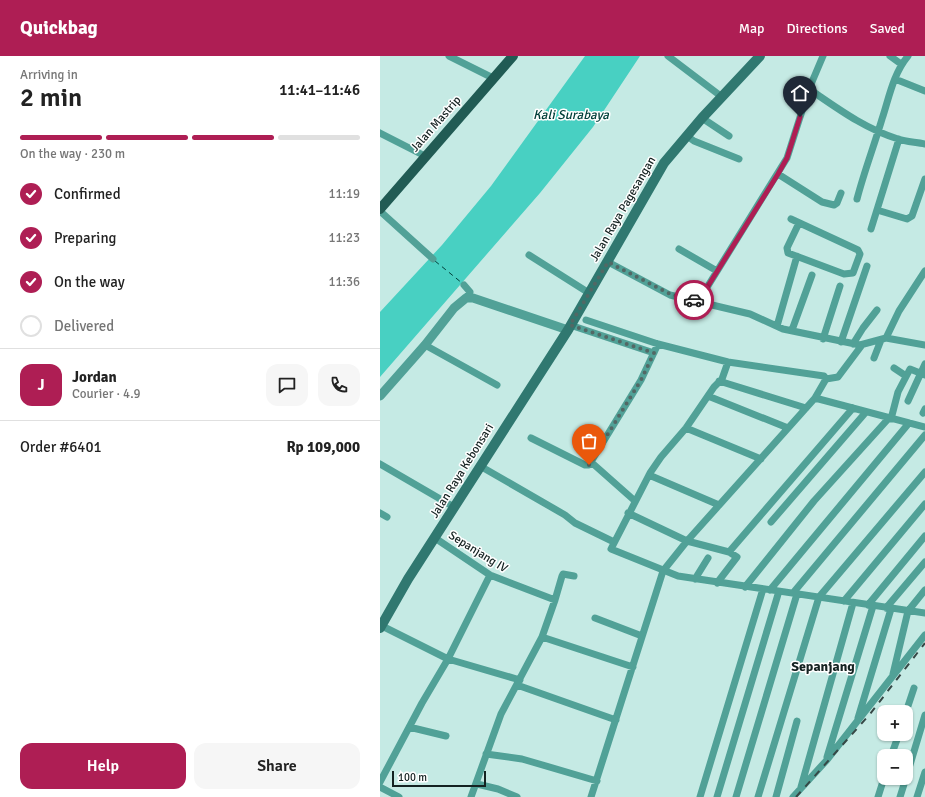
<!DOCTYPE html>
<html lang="en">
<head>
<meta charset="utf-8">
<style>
	:root { --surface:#fff; --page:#f6f6f6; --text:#222; --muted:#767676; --line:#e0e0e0; --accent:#ae1e54 }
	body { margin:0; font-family:Signika,sans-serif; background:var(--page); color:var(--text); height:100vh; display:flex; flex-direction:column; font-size:15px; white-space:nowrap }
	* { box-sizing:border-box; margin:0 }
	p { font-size:13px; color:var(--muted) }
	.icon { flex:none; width:22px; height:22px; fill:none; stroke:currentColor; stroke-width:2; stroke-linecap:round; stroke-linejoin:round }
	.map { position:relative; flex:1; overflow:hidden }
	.details { display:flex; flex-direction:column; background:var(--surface); width:380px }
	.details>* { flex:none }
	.tools { position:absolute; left:497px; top:649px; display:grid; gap:8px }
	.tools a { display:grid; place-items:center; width:36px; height:36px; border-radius:8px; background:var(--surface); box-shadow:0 1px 3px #0004; font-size:20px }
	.scale { position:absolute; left:12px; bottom:10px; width:94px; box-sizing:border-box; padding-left:4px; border:2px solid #142221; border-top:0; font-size:11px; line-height:14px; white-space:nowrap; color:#142221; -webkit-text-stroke:3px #fff; paint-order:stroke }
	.pin { position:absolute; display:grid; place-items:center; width:34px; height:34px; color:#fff; margin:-41px -17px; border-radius:50% 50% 50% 0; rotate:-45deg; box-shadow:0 0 4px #0007 }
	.pin .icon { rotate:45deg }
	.courier { position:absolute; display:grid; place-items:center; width:40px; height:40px; margin:-20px; border:3px solid #ae1e54; border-radius:50%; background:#fff; color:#222; box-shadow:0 1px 5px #0007 }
	.overview em { font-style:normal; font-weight:600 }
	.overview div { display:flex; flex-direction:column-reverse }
	.overview { display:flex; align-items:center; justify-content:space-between; height:68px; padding:0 20px }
	h1 { font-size:26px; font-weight:600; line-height:30px }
	.bar { display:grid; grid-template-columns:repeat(4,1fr); gap:6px 4px; align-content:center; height:48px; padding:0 20px }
	.bar i { height:5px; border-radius:3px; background:var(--line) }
	.bar .selected { background:var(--accent) }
	.bar p { grid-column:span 4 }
	.line { display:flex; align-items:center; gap:10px; padding:0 20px; border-top:1px solid var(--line) }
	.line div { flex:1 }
	.round { display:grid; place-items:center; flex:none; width:42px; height:42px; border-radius:12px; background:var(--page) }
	ol { padding:0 20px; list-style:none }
	li { display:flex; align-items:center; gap:12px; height:44px }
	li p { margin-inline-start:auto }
	li .icon { padding:4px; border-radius:50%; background:var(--accent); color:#fff; stroke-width:4 }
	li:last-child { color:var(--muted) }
	li i { width:22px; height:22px; border:2px solid var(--line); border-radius:50% }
	.primary-button { display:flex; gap:8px; margin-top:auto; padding:8px 20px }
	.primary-button a { flex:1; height:46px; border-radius:12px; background:var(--accent); color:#fff; font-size:16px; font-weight:600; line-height:46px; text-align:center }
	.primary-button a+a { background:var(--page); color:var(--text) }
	header { display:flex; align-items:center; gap:24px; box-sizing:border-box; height:56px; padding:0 20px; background:var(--accent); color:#fff }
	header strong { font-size:19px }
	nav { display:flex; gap:22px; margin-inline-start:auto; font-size:14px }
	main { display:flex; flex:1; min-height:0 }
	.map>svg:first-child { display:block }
	.water { fill:#48d0c2 }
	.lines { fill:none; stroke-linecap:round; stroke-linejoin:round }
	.ferry { stroke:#00403a; stroke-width:1; stroke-dasharray:5 4; stroke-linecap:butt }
	.minor { stroke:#51a197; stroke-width:7 }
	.tertiary { stroke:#51a197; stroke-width:9 }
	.secondary { stroke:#307870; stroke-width:10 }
	.primary { stroke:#215b54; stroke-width:10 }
	.rail { stroke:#364846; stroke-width:2; stroke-dasharray:7 7; stroke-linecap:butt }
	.done { stroke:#526865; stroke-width:4; stroke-dasharray:0 7.2 }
	.route { stroke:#ae1e54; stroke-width:5 }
	.labels { text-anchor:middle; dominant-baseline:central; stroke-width:3; stroke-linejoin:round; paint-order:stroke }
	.street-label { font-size:12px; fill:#142221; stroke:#fff }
	.water-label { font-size:13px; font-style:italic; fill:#00403a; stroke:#fff }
	.quarter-label { font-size:14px; font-weight:bold; fill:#142221; stroke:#fff }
</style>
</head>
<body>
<header>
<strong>Quickbag</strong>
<nav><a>Map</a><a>Directions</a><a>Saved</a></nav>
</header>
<main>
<section class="details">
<div class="overview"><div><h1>2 min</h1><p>Arriving in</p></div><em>11:41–11:46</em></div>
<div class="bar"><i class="selected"></i><i class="selected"></i><i class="selected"></i><i></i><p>On the way · 230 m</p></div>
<ol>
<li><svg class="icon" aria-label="check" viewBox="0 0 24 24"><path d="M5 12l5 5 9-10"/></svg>Confirmed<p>11:19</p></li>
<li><svg class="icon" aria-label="check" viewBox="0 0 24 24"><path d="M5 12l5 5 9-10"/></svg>Preparing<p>11:23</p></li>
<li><svg class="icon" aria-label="check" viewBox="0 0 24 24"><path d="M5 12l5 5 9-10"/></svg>On the way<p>11:36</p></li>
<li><i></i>Delivered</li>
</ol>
<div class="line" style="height:72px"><b class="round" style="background:var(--accent);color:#fff">J</b><div><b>Jordan</b><p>Courier · 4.9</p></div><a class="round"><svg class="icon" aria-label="chat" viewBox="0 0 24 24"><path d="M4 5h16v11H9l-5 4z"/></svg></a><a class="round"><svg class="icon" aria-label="phone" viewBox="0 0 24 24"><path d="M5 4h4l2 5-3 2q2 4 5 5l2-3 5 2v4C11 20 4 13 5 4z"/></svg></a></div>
<div class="line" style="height:52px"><div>Order #6401</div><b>Rp 109,000</b></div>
<div class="primary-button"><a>Help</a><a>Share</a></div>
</section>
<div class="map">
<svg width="545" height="741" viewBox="0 0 545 741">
	<rect width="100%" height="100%" fill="#c5eae4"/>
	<path class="water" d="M205,0H260L213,71L160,137L0,321V256L62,189L111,130Z"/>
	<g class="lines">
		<path class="ferry" d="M55,205L82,227"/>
		<path class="minor" d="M69,0L113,22
			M288,0L342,41
			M510,0L521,8
			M515,23L545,35
			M429,33C457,52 485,73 518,83C526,86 536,86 545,88
			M322,62L349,80
			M0,77L45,100
			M307,80L314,85L359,103
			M398,118L442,146L454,149L457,147L461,137
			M477,143C484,116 494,90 502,63C509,42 513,18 528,0
			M497,154L527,163L532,160L545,123
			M0,155L53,203
			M411,163L478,194L480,198L473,217L464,218L408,197L407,192L419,167
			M491,173L519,83
			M299,193L337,215
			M149,199L209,237
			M228,206L290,239L370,258L403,273L480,289L506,282L519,255L545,215
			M84,229L90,236L86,242
			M318,246L407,102L429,33L443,0
			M206,264L278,288L348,306L444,320L446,323L458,321L482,289
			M190,269L274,297
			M397,270L417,200
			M412,274L432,219
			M506,282L545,289
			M443,283L460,230
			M461,286L487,210
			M473,288L483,272L497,254
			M45,289L117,329
			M494,302L501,284
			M348,306L342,323L334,331L306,372L281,401L270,417L231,493L298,520L545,557
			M514,312L526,320
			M339,325L426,352
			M328,340L408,372
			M435,342L545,371
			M528,345L545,308
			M543,357L545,353
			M511,363L518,336L530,313L545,319
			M306,372L381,403
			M151,382L205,409H209L261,324L278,288
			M211,406L255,445
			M0,408L74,451
			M100,410L185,459L195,467L234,486
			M269,419L339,449
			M0,457L7,461
			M248,457L307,485L349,496L357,501L337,527
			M391,466L486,356
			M55,482L110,519L175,544
			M349,496L473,352
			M315,523L328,502
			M365,531L434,445L509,362
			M390,534L529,367
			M413,537L545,379
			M464,545L545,448
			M488,549L545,480
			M506,552L545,506
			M215,562L262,580
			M0,569L68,603L140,624
			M162,581L253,611
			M513,618L528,555L545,534
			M137,629L236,664
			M526,656L534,632
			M478,662L511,553
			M29,671L66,680
			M106,698L142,703L217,725
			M511,700L519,678
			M447,701L493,550
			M526,722L545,659
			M0,726L42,647L68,603L110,519
			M97,728L118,733L137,741
			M0,731L19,741
			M421,731L473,547
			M91,741L121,658L162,581L175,544L182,520L183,518L194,520
			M211,741L283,515L307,485L435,342L446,323
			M320,741L383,533
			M337,741L399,535
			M356,741L417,538
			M378,741L439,541L545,416
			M396,741L417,665
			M413,741L446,705L545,579
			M498,741L504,722
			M520,741L526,722
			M537,741L545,716"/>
		<path class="tertiary" d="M0,340L45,289L74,252L86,242H93L188,274"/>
		<path class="secondary" d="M0,572L28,523L188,274L284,107L322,62L380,0"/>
		<path class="primary" d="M0,153L133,0"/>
		<path class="rail" d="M416,741L490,658L545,587"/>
	</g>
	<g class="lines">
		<path class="done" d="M209,409L261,324L274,297L190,269L228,206L290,238L314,244"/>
		<path class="route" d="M314,244L318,246L398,118L407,102L420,61"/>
	</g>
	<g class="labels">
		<g class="street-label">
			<text transform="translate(56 68) rotate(-49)">Jalan Mastrip</text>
			<text transform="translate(243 153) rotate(-60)">Jalan Raya Pagesangan</text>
			<text transform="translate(82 415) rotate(-58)">Jalan Raya Kebonsari</text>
			<text transform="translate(98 496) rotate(32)">Sepanjang IV</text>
		</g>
		<g class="water-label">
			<text x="191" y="59">Kali Surabaya</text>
		</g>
		<g class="quarter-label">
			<text x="443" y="610">Sepanjang</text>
		</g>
	</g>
</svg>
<div class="tools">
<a>+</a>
<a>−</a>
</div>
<div class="scale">100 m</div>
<div class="pin" style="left:209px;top:409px;background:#ea580c"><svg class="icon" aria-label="bag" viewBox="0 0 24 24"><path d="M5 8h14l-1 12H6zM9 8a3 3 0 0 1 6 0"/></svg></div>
<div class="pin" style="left:420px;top:61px;background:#1f2937"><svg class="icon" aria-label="home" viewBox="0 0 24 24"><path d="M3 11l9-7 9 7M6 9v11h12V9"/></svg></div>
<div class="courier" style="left:314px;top:244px"><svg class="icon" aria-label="car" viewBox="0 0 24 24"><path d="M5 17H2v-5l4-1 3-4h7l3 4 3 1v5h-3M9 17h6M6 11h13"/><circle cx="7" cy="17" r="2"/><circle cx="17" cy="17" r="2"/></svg></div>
</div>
</main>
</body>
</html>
